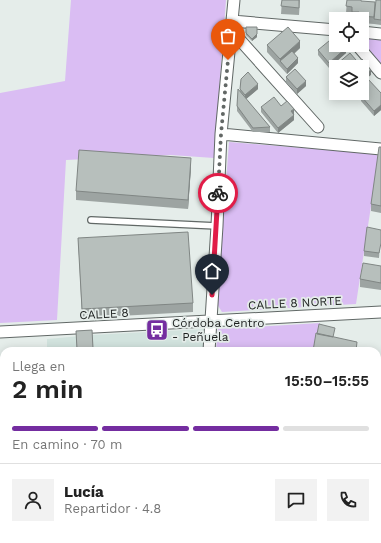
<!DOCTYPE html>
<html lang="es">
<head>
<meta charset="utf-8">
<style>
	:root { --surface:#fff; --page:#f2f2f2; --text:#222; --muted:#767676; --line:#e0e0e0; --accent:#742da0 }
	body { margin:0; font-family:"Work Sans",sans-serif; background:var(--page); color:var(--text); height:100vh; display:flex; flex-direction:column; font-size:15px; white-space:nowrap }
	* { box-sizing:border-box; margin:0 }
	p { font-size:13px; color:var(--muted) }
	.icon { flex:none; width:22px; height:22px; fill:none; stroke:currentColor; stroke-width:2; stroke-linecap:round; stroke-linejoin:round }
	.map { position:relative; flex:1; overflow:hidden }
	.drawer { position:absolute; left:0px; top:347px; width:381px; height:196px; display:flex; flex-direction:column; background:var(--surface); border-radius:12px 12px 0 0; box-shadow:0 2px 10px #0003 }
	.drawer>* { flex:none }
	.fabs { position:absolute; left:329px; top:12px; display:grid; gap:8px }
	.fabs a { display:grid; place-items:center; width:40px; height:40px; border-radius:0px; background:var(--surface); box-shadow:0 2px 10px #0003; font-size:20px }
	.pin { position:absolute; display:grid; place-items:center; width:34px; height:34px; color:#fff; margin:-41px -17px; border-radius:50% 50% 50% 0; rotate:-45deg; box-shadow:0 0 4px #0007 }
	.pin .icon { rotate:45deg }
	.courier { position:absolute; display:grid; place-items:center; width:40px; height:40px; margin:-20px; border:3px solid #e11d48; border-radius:50%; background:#fff; color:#222; box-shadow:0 1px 5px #0007 }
	.summary em { font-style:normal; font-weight:600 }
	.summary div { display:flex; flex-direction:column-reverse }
	.summary { display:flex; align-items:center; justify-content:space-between; height:68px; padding:0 12px }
	h1 { font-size:26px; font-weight:600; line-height:30px }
	.bar { display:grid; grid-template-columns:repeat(4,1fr); gap:6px 4px; align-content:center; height:48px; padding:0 12px }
	.bar i { height:5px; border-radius:3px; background:var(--line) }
	.bar .selected { background:var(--accent) }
	.bar p { grid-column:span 4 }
	.line { display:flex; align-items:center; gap:10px; padding:0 12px; border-top:1px solid var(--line) }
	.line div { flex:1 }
	.round { display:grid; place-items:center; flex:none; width:42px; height:42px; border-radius:0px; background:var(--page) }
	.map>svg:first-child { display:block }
	.built { fill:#d2e3de }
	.green { fill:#dabdf3 }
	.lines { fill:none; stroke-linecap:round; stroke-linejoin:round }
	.service-casing { stroke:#616866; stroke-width:8 }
	.minor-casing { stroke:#616866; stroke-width:13 }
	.service { stroke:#fff; stroke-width:5.5 }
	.minor { stroke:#fff; stroke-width:11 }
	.wall { fill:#9da4a2 }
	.shaded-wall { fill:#808684 }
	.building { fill:#b7bfbc; stroke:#808684 }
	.done { stroke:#626765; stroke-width:4; stroke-dasharray:0 7.2 }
	.route { stroke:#e11d48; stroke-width:5 }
	.labels { text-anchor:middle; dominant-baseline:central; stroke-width:3.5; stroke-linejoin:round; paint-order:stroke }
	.street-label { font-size:12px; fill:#1c1f1e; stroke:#e5edea }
	.poi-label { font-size:12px; fill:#1c1f1e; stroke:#e5edea; text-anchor:start }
</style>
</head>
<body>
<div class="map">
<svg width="381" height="543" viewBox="0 0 381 543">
	<rect width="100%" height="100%" fill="#e5edea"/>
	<path class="built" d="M205,329L204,351H47V339L92,335Z
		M0,391H4V539H182L181,543H0Z"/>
	<path class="green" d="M71,0H226L214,158L171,155L66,160L57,320L0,323V93L65,81Z
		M367,38L381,39V65L364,45V39Z
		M229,142L379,154L356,304L222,312L217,304Z
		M320,323L315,351H216L218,329Z
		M253,539H276L275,543H255Z"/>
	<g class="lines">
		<g class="service-casing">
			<path id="service" d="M91,220L217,226
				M54,543V539"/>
		</g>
		<g class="minor-casing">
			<path id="minor" d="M232,21L336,30
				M231,30L318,127
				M362,32L381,34
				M357,45L381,73
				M221,134L381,149
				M0,332L381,312
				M209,351L217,226L221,134L234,0
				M194,543L195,539"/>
		</g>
		<use href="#service" class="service"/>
		<use href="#minor" class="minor"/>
	</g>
	<path class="wall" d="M282,0H300L299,15L281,14Z
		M345,0H361V1L375,9L381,0V25L374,24V23V24L362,23V19H352V14L346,13L347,0Z
		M246,27H257V37L252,41L246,35Z
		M267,45L300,48L294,54L298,63L287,74L267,52Z
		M318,50L346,53L329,68L318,55Z
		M286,77L306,86L297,94L286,82Z
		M241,79L258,89L246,99L270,127V132H253L237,111V106L240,91Z
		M343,93H350L346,97Z
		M357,93H381V110L374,116L361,101V98Z
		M281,106L294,114V120L278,133L261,112V107Z
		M381,147V213L371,211V204Z
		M191,167L188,209L76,200V191Z
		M381,230L379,258L364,256V251Z
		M78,238L193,303V312L82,318Z
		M381,266V290L360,287V279Z
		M92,330L93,351H77L76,331Z
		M0,459H4V539H24V542L0,540Z
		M109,539H164V543L138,542V543H109Z"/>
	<path class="shaded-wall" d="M257,34V37L252,41V39Z
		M300,41V48L282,64L280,61V59Z
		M346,48V53L329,68V63Z
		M298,58V63L287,74V69Z
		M356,60V65L354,67H349Z
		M371,70V75L362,82V77Z
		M306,81V86L297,94V89Z
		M258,84V89L245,100V95Z
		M346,93H350L346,97Z
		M381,105V110L374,116V111Z
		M294,109V114L291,116V111Z
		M294,115V120L278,133V128Z
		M191,158V167L188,209V200Z
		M357,342V351H356Z
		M316,539H318V543H316Z"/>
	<path class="building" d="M282,0H299V8L281,6Z
		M347,0H361V1L375,2L374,17L358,16L359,12H352V7L346,6Z
		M376,0H381V20L374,19Z
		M246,27H257V34L252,39L246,33Z
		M288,27L300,41L280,59L267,45Z
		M335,36L336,37V45H343L346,48L329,63L318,50Z
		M292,51L298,58L287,69L280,61Z
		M350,53L356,60L349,67H340L337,64Z
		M362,59L371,70L362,77V67H353Z
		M295,69L306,81L297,89L286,77Z
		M248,72L258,84L245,95L240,89L241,79Z
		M367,78L381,93V105L374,111L361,96L363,95L361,93H362V83Z
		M238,89L270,127L253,128L237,106Z
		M274,97L281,106L287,101L294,109L291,111L294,115L278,128L261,107Z
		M379,147H381V206L371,204Z
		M79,150L191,158L188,200L76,191Z
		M367,227L381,230V243L379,253L364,251Z
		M188,232L193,303L82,309L78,238Z
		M363,263L381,266V283L360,279Z
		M319,324L335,328L333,337L317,334Z
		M92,330L93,348L77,349L76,331Z
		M316,333L357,342L356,351H313Z
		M0,459H4V470H0Z
		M0,470H4V533H0Z
		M109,539H138L137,543H109Z
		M203,539H229L228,543H212L203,541Z
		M234,539H246L250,540L249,543H233Z
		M274,539H316V543H273Z
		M0,542L15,543H0Z"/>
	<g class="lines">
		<path class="done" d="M218,193L221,134L228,60"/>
		<path class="route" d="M212,295L218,193"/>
	</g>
	<defs>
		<g id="bus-square" transform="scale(1.15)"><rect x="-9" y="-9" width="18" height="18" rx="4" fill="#742da0" stroke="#e5edea"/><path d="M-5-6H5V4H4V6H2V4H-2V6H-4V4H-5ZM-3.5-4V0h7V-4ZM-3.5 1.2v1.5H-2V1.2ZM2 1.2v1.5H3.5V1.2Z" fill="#fff"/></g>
	</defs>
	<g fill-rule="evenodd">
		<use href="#bus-square" x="157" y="330"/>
	</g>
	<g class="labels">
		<g class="street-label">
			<text transform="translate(295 303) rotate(-3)">CALLE 8 NORTE</text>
			<text transform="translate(104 314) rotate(-3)">CALLE 8</text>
		</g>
		<g class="poi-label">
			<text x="172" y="323">Córdoba Centro<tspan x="172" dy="14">- Peñuela</tspan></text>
		</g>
	</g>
</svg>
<div class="fabs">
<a><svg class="icon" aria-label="locate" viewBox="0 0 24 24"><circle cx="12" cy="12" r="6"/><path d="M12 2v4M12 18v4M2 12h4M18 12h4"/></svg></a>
<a><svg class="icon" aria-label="layers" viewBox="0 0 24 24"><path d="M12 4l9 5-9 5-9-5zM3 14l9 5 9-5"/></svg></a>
</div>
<div class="pin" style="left:228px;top:60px;background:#ea580c"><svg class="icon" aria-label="bag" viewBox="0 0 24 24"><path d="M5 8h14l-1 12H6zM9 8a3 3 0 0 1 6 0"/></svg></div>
<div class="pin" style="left:212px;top:295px;background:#1f2937"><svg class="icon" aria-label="home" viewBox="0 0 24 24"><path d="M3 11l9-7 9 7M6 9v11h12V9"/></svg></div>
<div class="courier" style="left:218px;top:193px"><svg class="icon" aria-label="bike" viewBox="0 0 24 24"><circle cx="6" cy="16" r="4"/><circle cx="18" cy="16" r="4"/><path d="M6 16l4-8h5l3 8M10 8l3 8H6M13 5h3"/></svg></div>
<section class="drawer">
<div class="summary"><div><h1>2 min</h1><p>Llega en</p></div><em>15:50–15:55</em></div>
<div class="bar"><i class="selected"></i><i class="selected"></i><i class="selected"></i><i></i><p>En camino · 70 m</p></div>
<div class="line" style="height:72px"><a class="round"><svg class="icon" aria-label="person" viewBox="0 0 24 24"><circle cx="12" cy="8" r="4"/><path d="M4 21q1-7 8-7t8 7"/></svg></a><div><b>Lucía</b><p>Repartidor · 4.8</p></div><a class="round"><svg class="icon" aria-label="chat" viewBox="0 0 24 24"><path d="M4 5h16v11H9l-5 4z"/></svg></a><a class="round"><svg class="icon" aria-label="phone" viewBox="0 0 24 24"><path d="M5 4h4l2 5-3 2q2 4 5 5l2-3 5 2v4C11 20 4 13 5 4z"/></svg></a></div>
</section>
</div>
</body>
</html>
